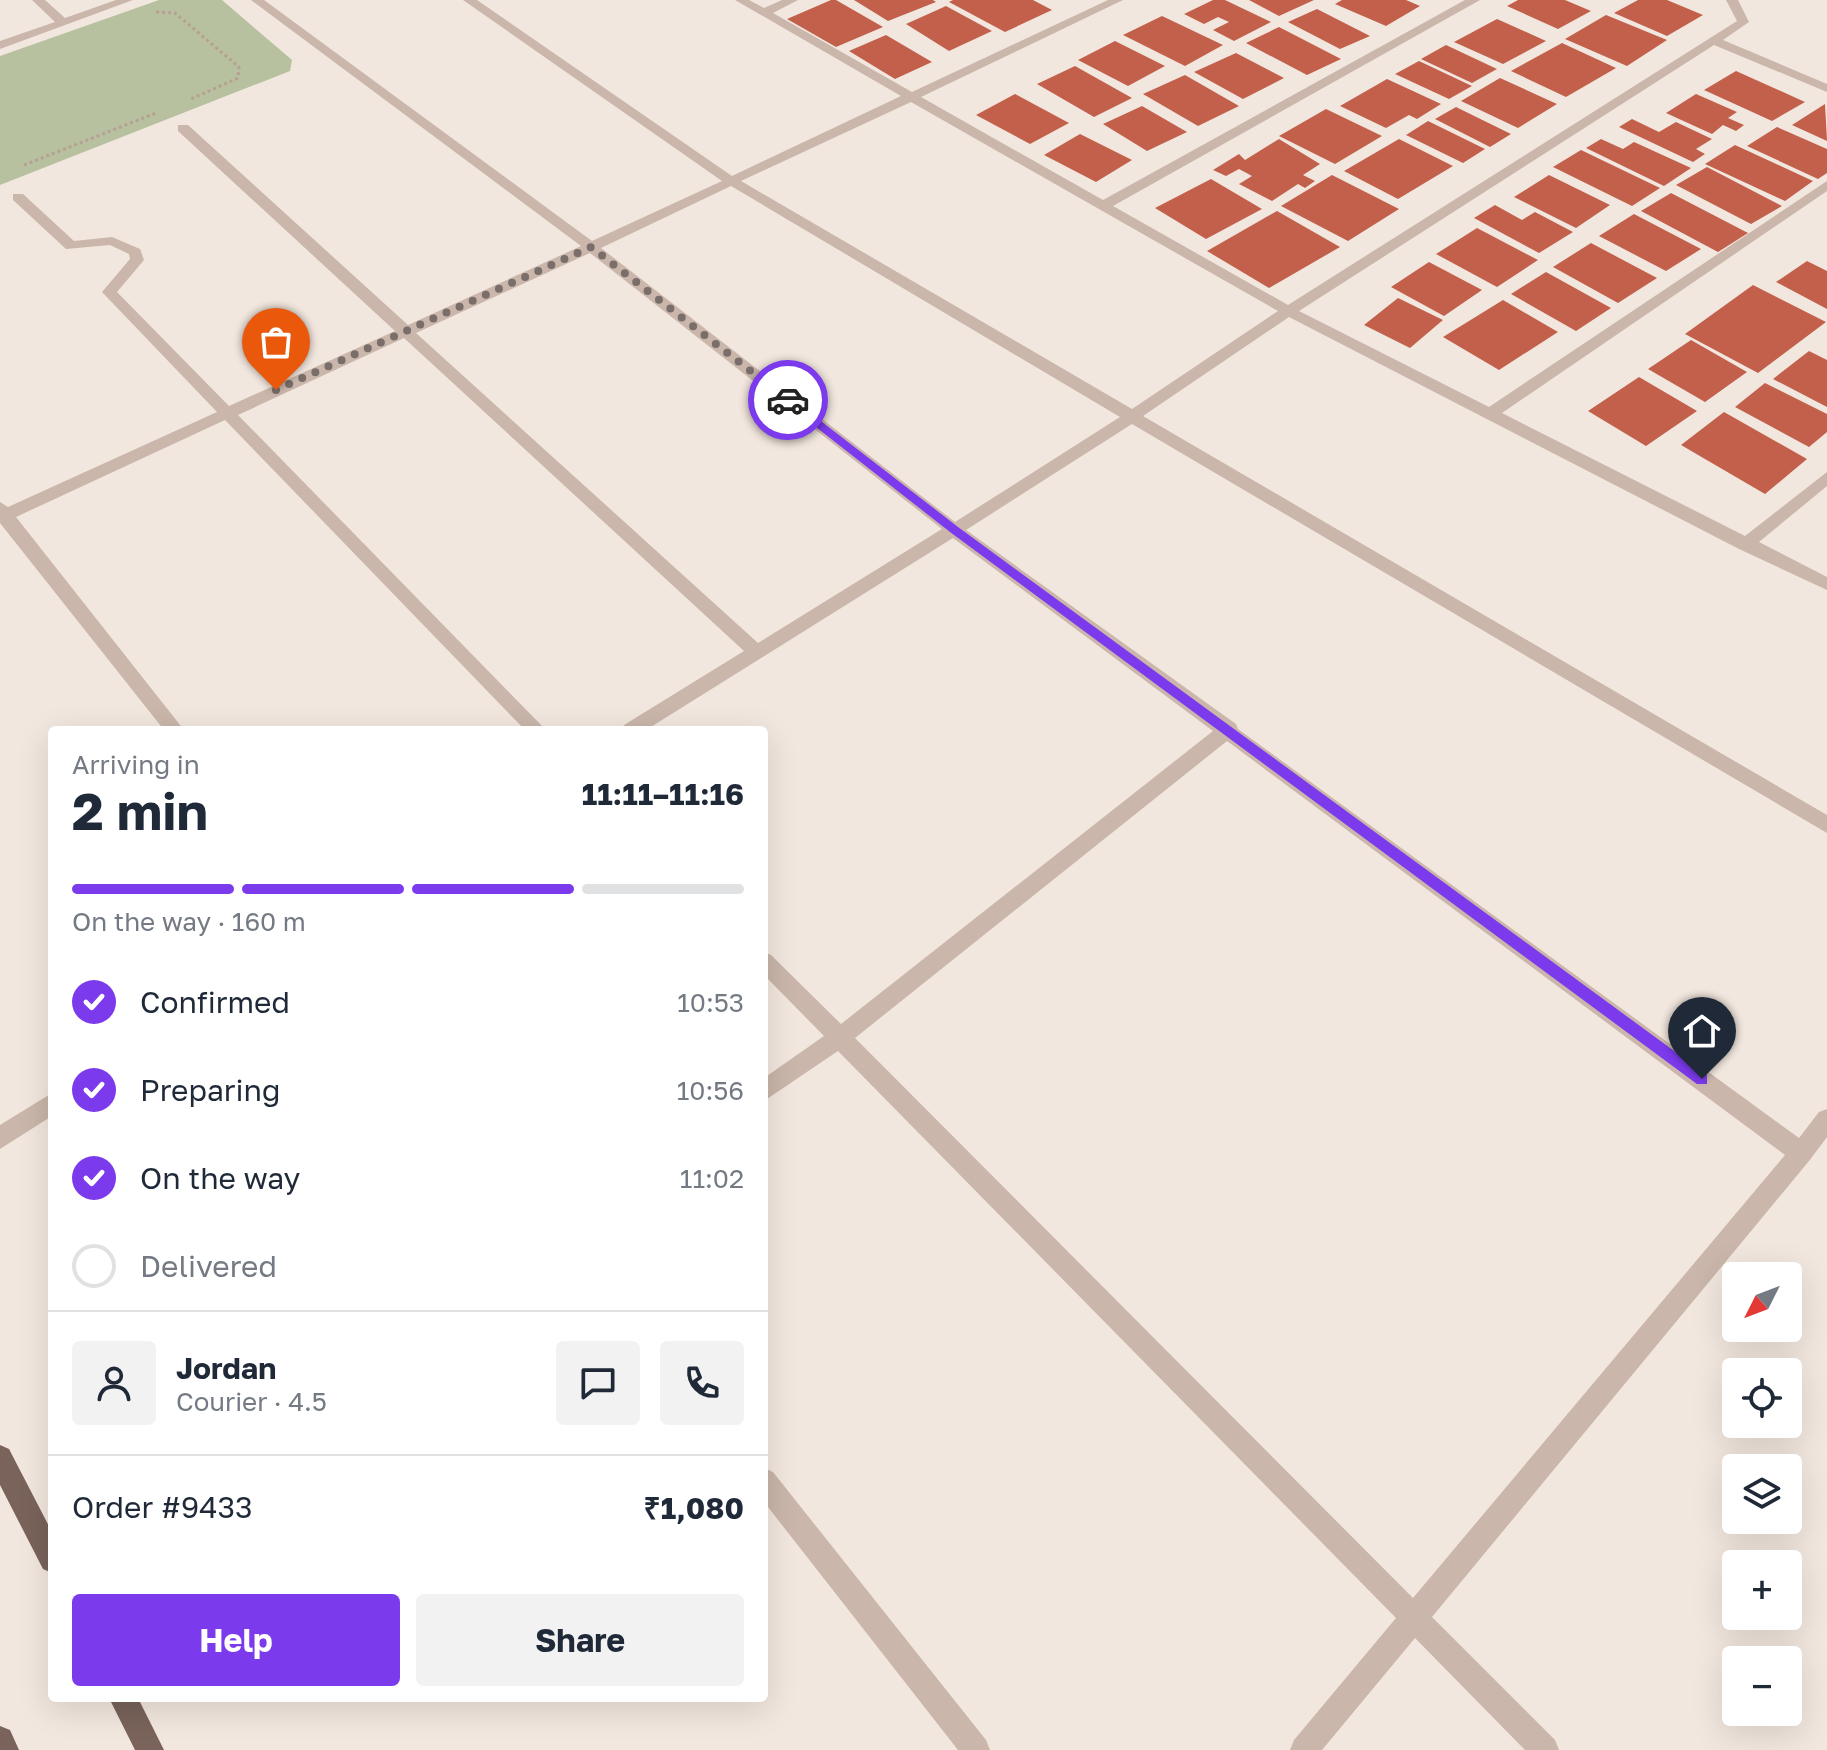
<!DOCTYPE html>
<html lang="en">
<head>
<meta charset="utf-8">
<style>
	:root { --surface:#fff; --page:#f2f2f3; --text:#1f2937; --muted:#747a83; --line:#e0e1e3; --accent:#7c3aed }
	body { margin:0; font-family:"Golos Text",sans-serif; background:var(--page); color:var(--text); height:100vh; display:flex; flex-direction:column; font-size:30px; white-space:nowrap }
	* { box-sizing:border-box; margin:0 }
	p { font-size:26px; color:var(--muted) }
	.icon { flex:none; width:44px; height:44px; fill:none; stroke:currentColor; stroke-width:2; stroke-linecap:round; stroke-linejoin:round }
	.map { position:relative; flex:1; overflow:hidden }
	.drawer { position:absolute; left:48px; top:726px; width:720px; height:976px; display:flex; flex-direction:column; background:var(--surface); border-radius:8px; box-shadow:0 8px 32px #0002 }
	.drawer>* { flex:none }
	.needle { width:52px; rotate:228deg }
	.buttons { position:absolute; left:1722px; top:1262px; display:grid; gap:16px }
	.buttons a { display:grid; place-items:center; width:80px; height:80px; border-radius:8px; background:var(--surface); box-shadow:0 8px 32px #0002; font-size:40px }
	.pin { position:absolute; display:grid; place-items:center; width:68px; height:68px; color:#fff; margin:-82px -34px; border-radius:50% 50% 50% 0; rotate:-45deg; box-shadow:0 0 8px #0007 }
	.pin .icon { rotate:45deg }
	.courier { position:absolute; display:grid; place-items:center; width:80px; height:80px; margin:-40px; border:6px solid #7c3aed; border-radius:50%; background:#fff; color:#222; box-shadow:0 2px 10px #0007 }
	.summary em { font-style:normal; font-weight:700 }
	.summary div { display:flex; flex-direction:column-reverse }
	.summary { display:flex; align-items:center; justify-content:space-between; height:136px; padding:0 24px }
	h1 { font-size:52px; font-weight:700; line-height:60px }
	.bar { display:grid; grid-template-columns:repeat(4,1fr); gap:12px 8px; align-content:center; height:96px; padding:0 24px }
	.bar i { height:10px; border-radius:6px; background:var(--line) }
	.bar .selected { background:var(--accent) }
	.bar p { grid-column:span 4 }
	.line { display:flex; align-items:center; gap:20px; padding:0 24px; border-top:2px solid var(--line) }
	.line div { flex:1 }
	.round { display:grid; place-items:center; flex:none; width:84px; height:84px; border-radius:8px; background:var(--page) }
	ol { padding:0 24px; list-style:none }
	li { display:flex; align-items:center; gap:24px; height:88px }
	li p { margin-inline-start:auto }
	li .icon { padding:8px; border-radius:50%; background:var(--accent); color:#fff; stroke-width:4 }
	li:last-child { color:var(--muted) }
	li i { width:44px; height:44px; border:4px solid var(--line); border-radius:50% }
	.button { display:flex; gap:16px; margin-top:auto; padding:16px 24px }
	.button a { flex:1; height:92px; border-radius:8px; background:var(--accent); color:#fff; font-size:32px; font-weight:700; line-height:92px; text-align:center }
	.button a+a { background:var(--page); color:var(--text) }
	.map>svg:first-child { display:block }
	.green { fill:#b8c19f }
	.building { fill:#c2604c }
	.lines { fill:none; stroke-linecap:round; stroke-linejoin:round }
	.path { stroke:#b6a095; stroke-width:3; stroke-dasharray:3 3; stroke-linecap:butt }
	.minor { fill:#cab6aa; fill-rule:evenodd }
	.major { fill:#79635b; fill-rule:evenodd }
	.route { fill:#7c3aed }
	.done { stroke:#796e69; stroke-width:8; stroke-dasharray:0 14.4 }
</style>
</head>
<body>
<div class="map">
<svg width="1827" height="1750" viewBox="0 0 1827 1750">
	<rect width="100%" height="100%" fill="#f2e7de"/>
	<path class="green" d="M159,0H222L292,60L290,71L0,185V56Z"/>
	<path class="building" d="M831,0H836L883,27L836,47L787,19Z
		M854,0H933L936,2L888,21Z
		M953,0H1033L1052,10L1005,32L949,2Z
		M1213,0H1225L1271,22L1234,41L1213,30L1229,22L1218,17L1204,24L1184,14Z
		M1249,0H1314L1279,16Z
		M1342,0H1406L1420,6L1386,26L1335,4Z
		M1518,0H1565L1591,11L1558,29L1507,6Z
		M1638,0H1667L1703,15L1667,36L1614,13Z
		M946,6L992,31L949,51L906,24Z
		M1317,9L1370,36L1340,49L1288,22Z
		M1606,15L1667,40L1627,66L1565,39Z
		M1162,16L1223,45L1185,66L1123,35Z
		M1497,19L1546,41L1503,64L1454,42Z
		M1279,27L1341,59L1307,75L1246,43Z
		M886,35L932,62L895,79L849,51Z
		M1115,41L1165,66L1128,86L1078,60Z
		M1562,43L1616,68L1566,97L1511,71Z
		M1446,45L1497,69L1472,83L1421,59Z
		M1236,53L1284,78L1243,99L1194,72Z
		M1419,61L1472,86L1449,99L1395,74Z
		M1075,66L1132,98L1094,117L1037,84Z
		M1736,71L1805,102L1772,121L1704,90Z
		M1185,75L1239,106L1198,126L1143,94Z
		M1500,78L1557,104L1518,128L1461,101Z
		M1387,79L1441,104L1417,119L1409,115L1386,128L1340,106Z
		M1015,94L1069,123L1030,144L976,115Z
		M1696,94L1737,112L1728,118L1744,125L1736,131L1723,125L1712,134L1666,113Z
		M1825,104L1827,141L1792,125Z
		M1142,106L1187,132L1147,151L1103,124Z
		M1456,107L1511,134L1490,147L1435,119Z
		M1326,109L1382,136L1335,164L1279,136Z
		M1632,119L1659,132L1676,122L1712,139L1696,149L1705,154L1693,162L1619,127Z
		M1428,121L1485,149L1463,163L1406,135Z
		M1777,127L1827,149V173L1818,179L1747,146Z
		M1080,134L1132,160L1096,182L1044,155Z
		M1279,139L1320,164L1303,175L1315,181L1305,188L1298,184L1272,201L1239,184L1252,176L1239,169L1226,176L1213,170L1239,154L1245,160Z
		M1399,139L1453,166L1398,199L1344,171Z
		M1601,139L1623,149L1634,142L1691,168L1664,186L1586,148Z
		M1735,145L1813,181L1785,201L1705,164Z
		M1581,150L1660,188L1632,206L1553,167Z
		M1707,167L1782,206L1751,224L1676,185Z
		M1332,175L1399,209L1348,241L1281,206Z
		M1549,175L1610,205L1576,228L1514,197Z
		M1211,179L1262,209L1206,239L1155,208Z
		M1671,193L1748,233L1718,252L1641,211Z
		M1495,205L1522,220L1535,212L1573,232L1539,253L1474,218Z
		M1277,211L1340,247L1269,288L1207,251Z
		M1634,214L1701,249L1666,271L1599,236Z
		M1477,228L1538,260L1497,287L1436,254Z
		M1591,243L1657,278L1618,303L1553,267Z
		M1807,261L1827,271V309L1776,282Z
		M1429,262L1482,290L1444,316L1391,287Z
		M1546,272L1611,308L1576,331L1511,294Z
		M1753,285L1826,322L1758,373L1685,334Z
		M1398,298L1443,320L1410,348L1364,325Z
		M1503,300L1558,332L1499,370L1443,337Z
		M1691,340L1747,372L1705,402L1648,369Z
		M1809,351L1827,360V407L1773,379Z
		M1639,377L1697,411L1646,446L1588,411Z
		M1765,383L1827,414V432L1809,447L1735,407Z
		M1724,412L1807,459L1765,494L1681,445Z"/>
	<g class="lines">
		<path class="path" d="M156,12L175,13L239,67L238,78L191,99
			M24,165L156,113"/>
		<path class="minor" d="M32,0H45L65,18L116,0H133L0,49V41L55,22Z
			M251,0H264L592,241L722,181L463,0H477L732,176L901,96L735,0H749L764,8L782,0H798L773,13L912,92L1108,0H1123L921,97L1103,200L1465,0H1480L1113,206L1288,305L1737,21L1726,0H1738L1749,22L1723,40L1827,84V92L1714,45L1299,311L1489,407L1827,181V191L1502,413L1745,536L1827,472V486L1759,542L1827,577V590L1739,549L1289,317L1143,416L1827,815V833L1132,424L966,530L1236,724L1238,729L1799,1138L1819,1112L1827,1109V1137L1809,1161L1432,1617L1555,1740L1559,1750H1525L1415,1638L1322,1750H1290L1294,1740L1396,1618L838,1051L764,1101V1078L824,1036L764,975V952L771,955L841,1024L1213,731L953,538L646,730H622L624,725L744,651L404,338L238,415L546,730H525L225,420L16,517L184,730H164L0,523V502L8,507L217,412L102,292L130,259L129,254L110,245L66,249L13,200V194H23L74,241L112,237L140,249L144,260L117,292L229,406L395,331L178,131V125H188L408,325L581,246ZM911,102L1278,311L1132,409L741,181ZM731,186L1120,417L955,522L601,248ZM590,253L942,529L758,643L416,333ZM1227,741L1785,1155L1413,1598L855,1038Z
			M52,1093V1116L0,1149V1125Z
			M764,1468L773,1472L986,1740L990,1750H958L764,1502Z"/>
		<path class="major" d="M0,1445L9,1449L52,1532V1573L43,1569L0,1485Z
			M109,1698H138L164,1750H135Z
			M0,1726L10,1730L19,1750H0Z"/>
	</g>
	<path class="route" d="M784,398H791L958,527L1707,1075V1084H1697L950,532L784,402Z"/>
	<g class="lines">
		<path class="done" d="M276,390L591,247L788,400"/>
	</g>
</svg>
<div class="buttons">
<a><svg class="needle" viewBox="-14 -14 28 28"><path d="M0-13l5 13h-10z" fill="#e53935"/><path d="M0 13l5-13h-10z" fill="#747a83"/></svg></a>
<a><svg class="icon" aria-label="locate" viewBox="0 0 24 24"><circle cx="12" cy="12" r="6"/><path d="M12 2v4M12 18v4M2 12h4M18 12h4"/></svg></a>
<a><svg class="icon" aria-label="layers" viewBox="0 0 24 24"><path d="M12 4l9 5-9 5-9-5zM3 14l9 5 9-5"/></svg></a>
<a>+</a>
<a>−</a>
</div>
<div class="pin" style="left:276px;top:390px;background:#ea580c"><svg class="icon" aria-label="bag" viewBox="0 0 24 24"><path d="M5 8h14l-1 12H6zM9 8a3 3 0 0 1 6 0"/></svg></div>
<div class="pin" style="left:1702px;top:1079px;background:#1f2937"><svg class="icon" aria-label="home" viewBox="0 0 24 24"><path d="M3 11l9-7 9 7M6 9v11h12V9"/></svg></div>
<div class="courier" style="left:788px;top:400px"><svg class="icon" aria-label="car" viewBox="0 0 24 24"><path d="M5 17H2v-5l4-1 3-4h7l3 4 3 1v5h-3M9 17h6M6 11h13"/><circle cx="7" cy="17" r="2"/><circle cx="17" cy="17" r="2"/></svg></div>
<section class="drawer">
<div class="summary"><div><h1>2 min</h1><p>Arriving in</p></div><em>11:11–11:16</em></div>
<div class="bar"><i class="selected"></i><i class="selected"></i><i class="selected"></i><i></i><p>On the way · 160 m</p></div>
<ol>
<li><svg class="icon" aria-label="check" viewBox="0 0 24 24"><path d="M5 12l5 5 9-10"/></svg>Confirmed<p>10:53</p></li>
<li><svg class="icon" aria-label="check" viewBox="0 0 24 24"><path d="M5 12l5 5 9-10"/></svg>Preparing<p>10:56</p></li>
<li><svg class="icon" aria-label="check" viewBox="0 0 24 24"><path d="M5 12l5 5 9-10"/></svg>On the way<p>11:02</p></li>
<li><i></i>Delivered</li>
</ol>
<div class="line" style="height:144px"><a class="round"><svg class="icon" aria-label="person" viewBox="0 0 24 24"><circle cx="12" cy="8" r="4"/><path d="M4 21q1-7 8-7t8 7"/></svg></a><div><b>Jordan</b><p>Courier · 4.5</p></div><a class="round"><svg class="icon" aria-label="chat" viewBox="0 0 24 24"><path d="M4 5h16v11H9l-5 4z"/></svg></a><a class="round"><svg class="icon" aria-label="phone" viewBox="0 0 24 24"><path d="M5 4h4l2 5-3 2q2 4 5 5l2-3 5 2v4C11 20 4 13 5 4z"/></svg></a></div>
<div class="line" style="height:104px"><div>Order #9433</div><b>₹1,080</b></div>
<div class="button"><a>Help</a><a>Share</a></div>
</section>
</div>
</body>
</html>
